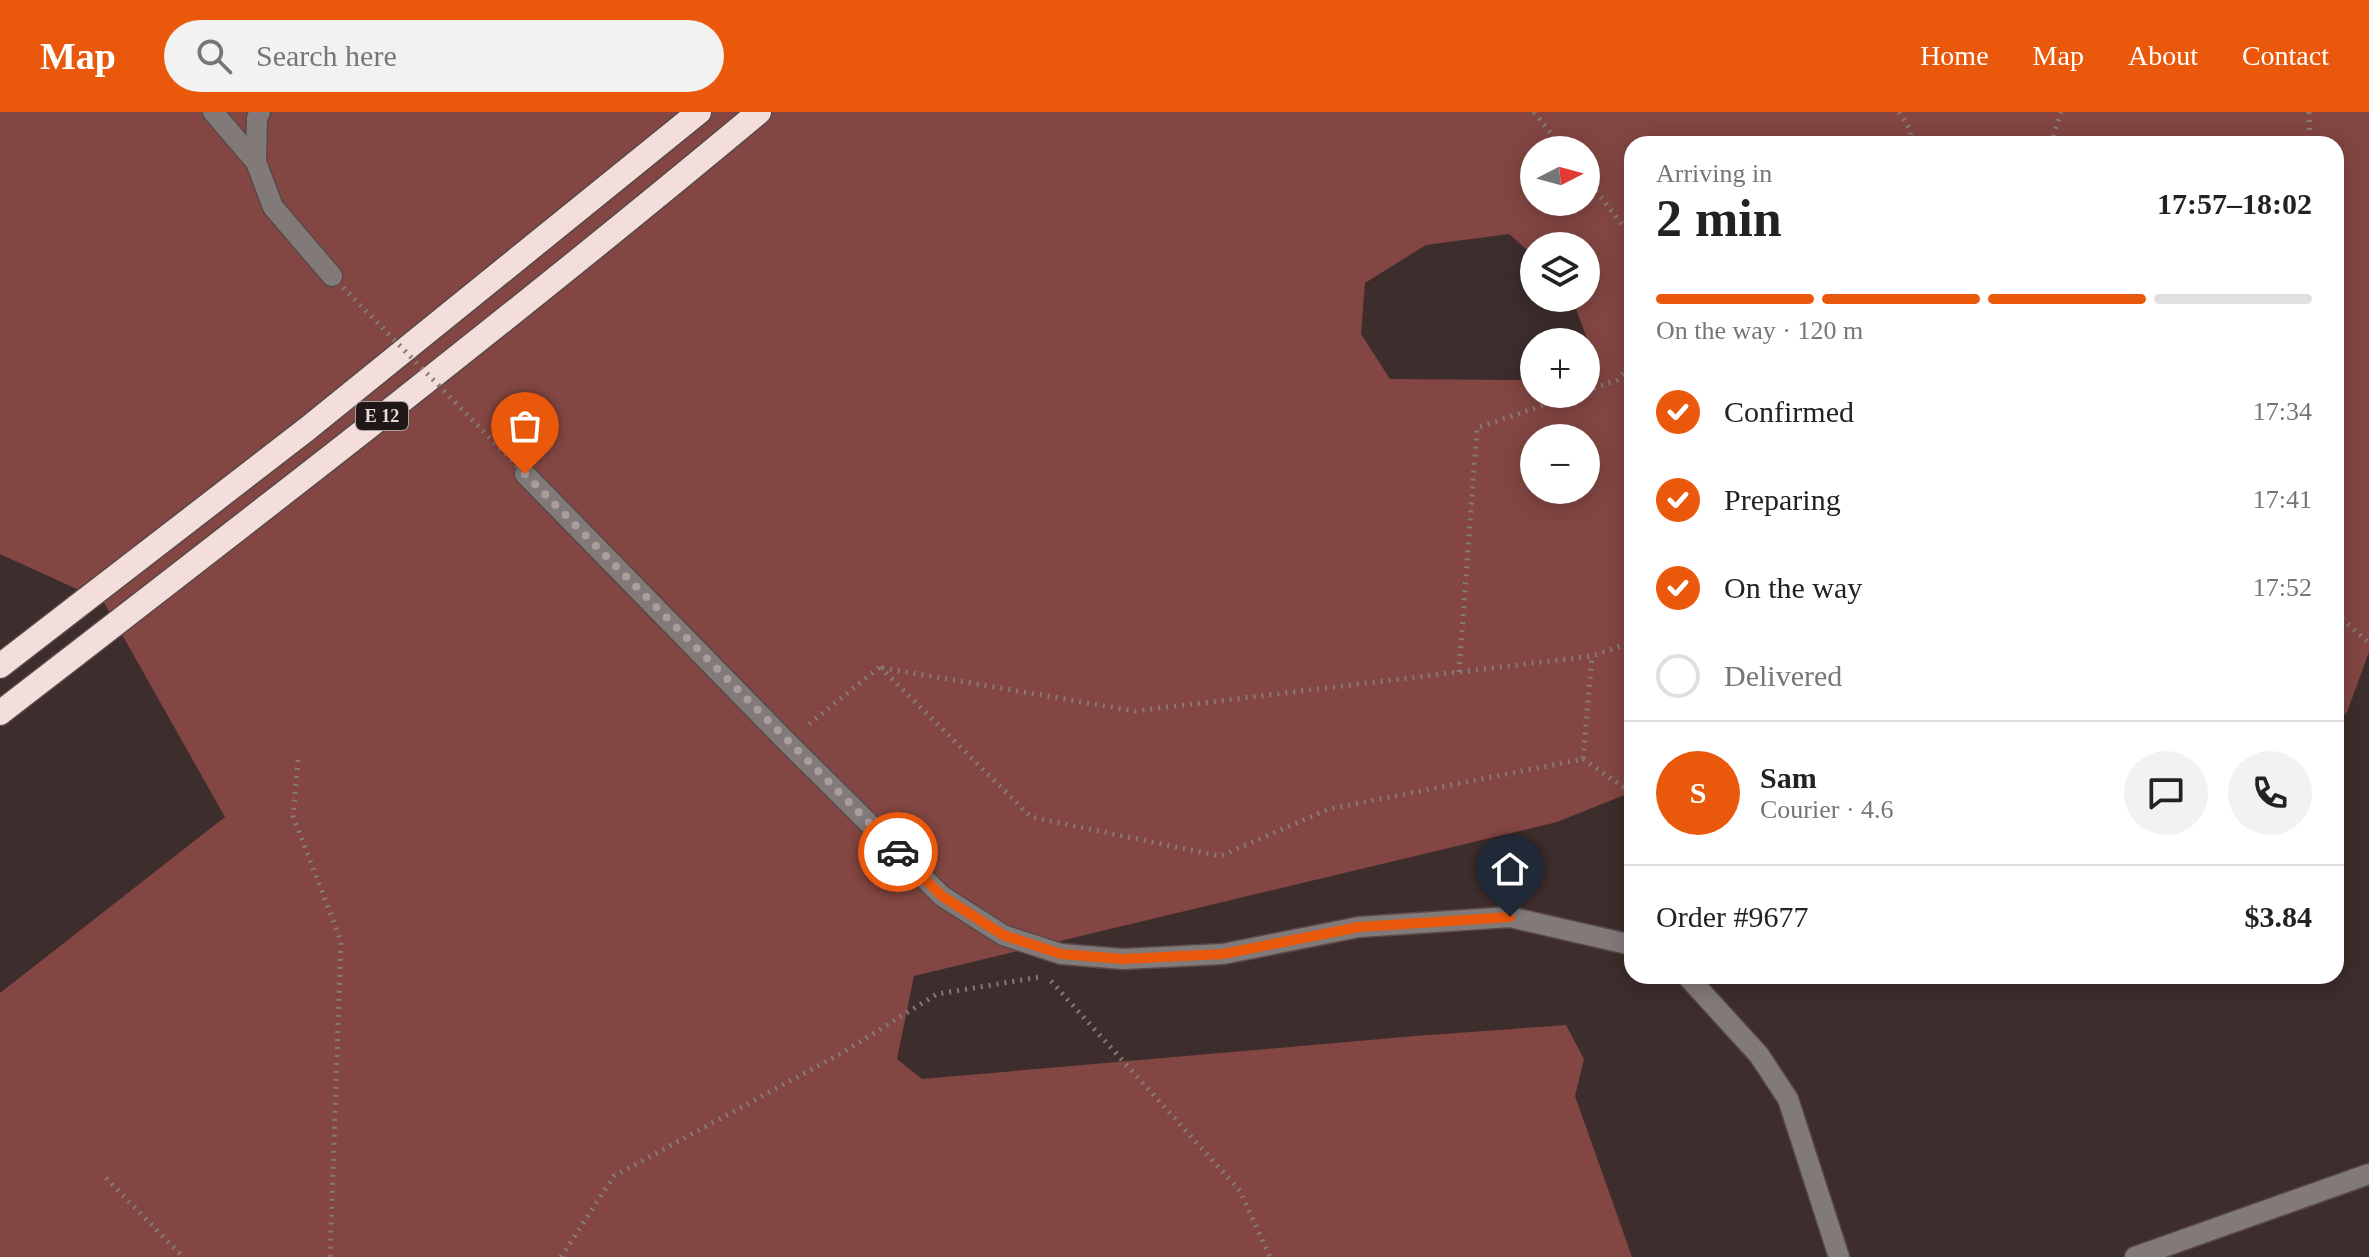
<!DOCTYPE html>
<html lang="en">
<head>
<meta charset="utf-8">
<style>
	:root { --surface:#fff; --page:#f2f2f2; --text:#222; --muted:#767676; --line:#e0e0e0; --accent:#ea580c }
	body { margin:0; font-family:Georgia,serif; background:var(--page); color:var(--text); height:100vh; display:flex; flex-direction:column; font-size:30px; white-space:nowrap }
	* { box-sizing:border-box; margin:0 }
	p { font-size:26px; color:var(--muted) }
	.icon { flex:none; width:44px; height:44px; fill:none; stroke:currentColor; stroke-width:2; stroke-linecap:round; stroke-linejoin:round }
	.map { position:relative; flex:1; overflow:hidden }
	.sheet { position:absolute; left:1624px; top:24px; width:720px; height:848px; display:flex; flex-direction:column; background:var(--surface); border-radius:24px; box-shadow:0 4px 20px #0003 }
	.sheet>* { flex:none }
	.needle { width:52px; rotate:84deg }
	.fabs { position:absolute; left:1520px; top:24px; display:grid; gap:16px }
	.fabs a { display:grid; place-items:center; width:80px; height:80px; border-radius:50%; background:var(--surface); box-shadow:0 4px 20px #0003; font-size:40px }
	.pin { position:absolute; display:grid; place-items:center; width:68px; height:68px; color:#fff; margin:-82px -34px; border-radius:50% 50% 50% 0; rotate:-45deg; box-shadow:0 0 8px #0007 }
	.pin .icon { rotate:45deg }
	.courier { position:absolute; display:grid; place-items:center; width:80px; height:80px; margin:-40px; border:6px solid #ea580c; border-radius:50%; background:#fff; color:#222; box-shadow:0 2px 10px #0007 }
	.summary em { font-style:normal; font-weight:800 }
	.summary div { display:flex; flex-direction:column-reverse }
	.summary { display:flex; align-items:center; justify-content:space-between; height:136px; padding:0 32px }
	h1 { font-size:52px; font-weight:800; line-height:60px }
	.bar { display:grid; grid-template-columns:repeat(4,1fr); gap:12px 8px; align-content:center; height:96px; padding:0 32px }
	.bar i { height:10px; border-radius:6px; background:var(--line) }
	.bar .current { background:var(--accent) }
	.bar p { grid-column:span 4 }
	.line { display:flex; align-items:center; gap:20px; padding:0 32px; border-top:2px solid var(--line) }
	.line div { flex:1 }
	.round { display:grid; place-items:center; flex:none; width:84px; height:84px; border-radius:42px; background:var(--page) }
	ol { padding:0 32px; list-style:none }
	li { display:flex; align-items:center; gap:24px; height:88px }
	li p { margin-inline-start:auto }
	li .icon { padding:8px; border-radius:50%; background:var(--accent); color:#fff; stroke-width:4 }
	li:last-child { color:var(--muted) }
	li i { width:44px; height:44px; border:4px solid var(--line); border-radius:50% }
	header { display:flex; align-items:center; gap:48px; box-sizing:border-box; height:112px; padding:0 40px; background:var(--accent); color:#fff }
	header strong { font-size:38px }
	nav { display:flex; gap:44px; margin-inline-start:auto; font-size:28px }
	.search { width:560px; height:72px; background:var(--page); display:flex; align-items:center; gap:20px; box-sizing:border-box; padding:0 28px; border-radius:44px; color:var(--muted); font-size:30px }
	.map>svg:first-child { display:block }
	.green { fill:#834642; fill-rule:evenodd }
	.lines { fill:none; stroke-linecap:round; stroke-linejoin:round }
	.minor-casing { stroke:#584948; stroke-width:23 }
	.highway-casing { stroke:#584948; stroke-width:27 }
	.path { stroke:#867978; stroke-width:5; stroke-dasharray:2 6; stroke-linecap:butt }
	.minor { stroke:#827a79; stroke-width:20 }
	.highway { stroke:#f3dedc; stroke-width:24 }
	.path-bridge { stroke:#867978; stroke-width:5; stroke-dasharray:2 6; stroke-linecap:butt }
	.done { stroke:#aa9e9d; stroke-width:8; stroke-dasharray:0 14.4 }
	.route { stroke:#ea580c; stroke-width:10 }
	.labels { text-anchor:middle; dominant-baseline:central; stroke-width:8; stroke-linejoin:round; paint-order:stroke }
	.shield { fill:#1f1817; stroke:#aaa0a0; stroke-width:2 }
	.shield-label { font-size:18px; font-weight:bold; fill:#e5dbda }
</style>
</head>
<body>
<header>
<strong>Map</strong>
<div class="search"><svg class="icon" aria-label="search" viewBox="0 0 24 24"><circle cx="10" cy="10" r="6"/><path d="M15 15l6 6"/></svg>Search here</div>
<nav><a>Home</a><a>Map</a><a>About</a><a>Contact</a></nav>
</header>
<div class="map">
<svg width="2369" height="1145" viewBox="0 0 2369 1145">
	<rect width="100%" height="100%" fill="#3d2d2c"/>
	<path class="green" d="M0,0H2369V540L2347,600L2336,611V32H1632V680L1557,710L914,864L897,947L922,967L1415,924L1566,913L1584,947L1575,984L1632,1145H0V881L225,705L103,489L0,442ZM1534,38H1586V90H1534ZM1509,122L1534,144V134H1586V186H1572L1592,240L1586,242V282H1534V262L1519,268L1390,267L1361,222L1365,171L1426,133ZM1534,326H1586V378H1534Z"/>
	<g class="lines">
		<g class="minor-casing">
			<path id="minor" d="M213,0L256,50
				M260,0L257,6L256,50L273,95L332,164
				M525,362L786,629L942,784L1003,823L1061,842L1123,847L1223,842L1359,815L1510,805L1632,833
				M1687,864L1759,943L1788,987L1839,1145
				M2135,1145L2369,1062"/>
		</g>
		<g class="highway-casing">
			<path id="highway" d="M0,554L307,317L699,0
				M0,601C255,404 511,207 759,0"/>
		</g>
		<path class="path" d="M1534,0L1564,38
			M1899,0L1911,19L1908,32
			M2309,0L2310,32
			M2051,32L2061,0
			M1586,66L1632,125
			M1586,279L1617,268L1632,252
			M2336,501L2369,531
			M880,555L1031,705L1220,744L1329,697L1583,647L1592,544
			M882,556L1135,599L1592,544L1632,530
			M1459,560L1477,316L1576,282
			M809,612L880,555
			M1583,647L1632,681
			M298,648L293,704L341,829L330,1145
			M1051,869L1240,1079L1270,1145
			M106,1066L183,1145
			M561,1145L614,1064L840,942L937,882L1040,865"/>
		<use href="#minor" class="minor"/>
		<use href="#highway" class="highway"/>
		<path class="path-bridge" d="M332,164L525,362"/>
	</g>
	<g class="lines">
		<path class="done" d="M525,362L898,740"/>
		<path class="route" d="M898,740L942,784L1003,823L1061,842L1123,847L1223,842L1359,815L1510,805"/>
	</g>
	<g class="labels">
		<rect class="shield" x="356" y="290" width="52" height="28" rx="6"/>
		<g class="shield-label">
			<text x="382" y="304">E 12</text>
		</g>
	</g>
</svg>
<div class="fabs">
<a><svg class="needle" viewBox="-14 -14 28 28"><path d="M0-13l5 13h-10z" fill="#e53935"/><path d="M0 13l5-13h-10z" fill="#767676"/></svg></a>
<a><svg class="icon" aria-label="layers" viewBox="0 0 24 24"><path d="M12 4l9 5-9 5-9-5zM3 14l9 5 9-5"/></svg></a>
<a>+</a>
<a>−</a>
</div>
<div class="pin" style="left:525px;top:362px;background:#ea580c"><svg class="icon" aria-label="bag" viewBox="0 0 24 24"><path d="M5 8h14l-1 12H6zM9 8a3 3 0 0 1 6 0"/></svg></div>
<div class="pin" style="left:1510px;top:805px;background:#1f2937"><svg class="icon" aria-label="home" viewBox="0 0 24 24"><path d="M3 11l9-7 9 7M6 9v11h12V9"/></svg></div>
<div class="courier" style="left:898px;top:740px"><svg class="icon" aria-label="car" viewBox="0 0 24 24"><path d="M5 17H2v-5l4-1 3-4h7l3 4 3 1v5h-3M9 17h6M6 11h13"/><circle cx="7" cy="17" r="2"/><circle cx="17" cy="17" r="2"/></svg></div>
<section class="sheet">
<div class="summary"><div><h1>2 min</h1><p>Arriving in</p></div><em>17:57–18:02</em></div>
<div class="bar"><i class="current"></i><i class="current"></i><i class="current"></i><i></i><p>On the way · 120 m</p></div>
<ol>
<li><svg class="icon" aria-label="check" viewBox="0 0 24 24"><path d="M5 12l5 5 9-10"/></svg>Confirmed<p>17:34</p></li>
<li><svg class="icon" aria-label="check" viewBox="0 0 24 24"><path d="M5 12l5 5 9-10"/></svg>Preparing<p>17:41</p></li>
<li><svg class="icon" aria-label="check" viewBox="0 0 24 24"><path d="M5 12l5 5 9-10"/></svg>On the way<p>17:52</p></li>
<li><i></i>Delivered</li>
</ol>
<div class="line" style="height:144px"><b class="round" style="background:var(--accent);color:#fff">S</b><div><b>Sam</b><p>Courier · 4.6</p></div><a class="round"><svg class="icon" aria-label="chat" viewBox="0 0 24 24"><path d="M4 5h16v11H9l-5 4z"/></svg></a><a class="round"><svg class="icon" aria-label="phone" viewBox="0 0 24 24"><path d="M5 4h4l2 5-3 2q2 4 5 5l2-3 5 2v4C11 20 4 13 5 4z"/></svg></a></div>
<div class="line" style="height:104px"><div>Order #9677</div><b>$3.84</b></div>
</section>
</div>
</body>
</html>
